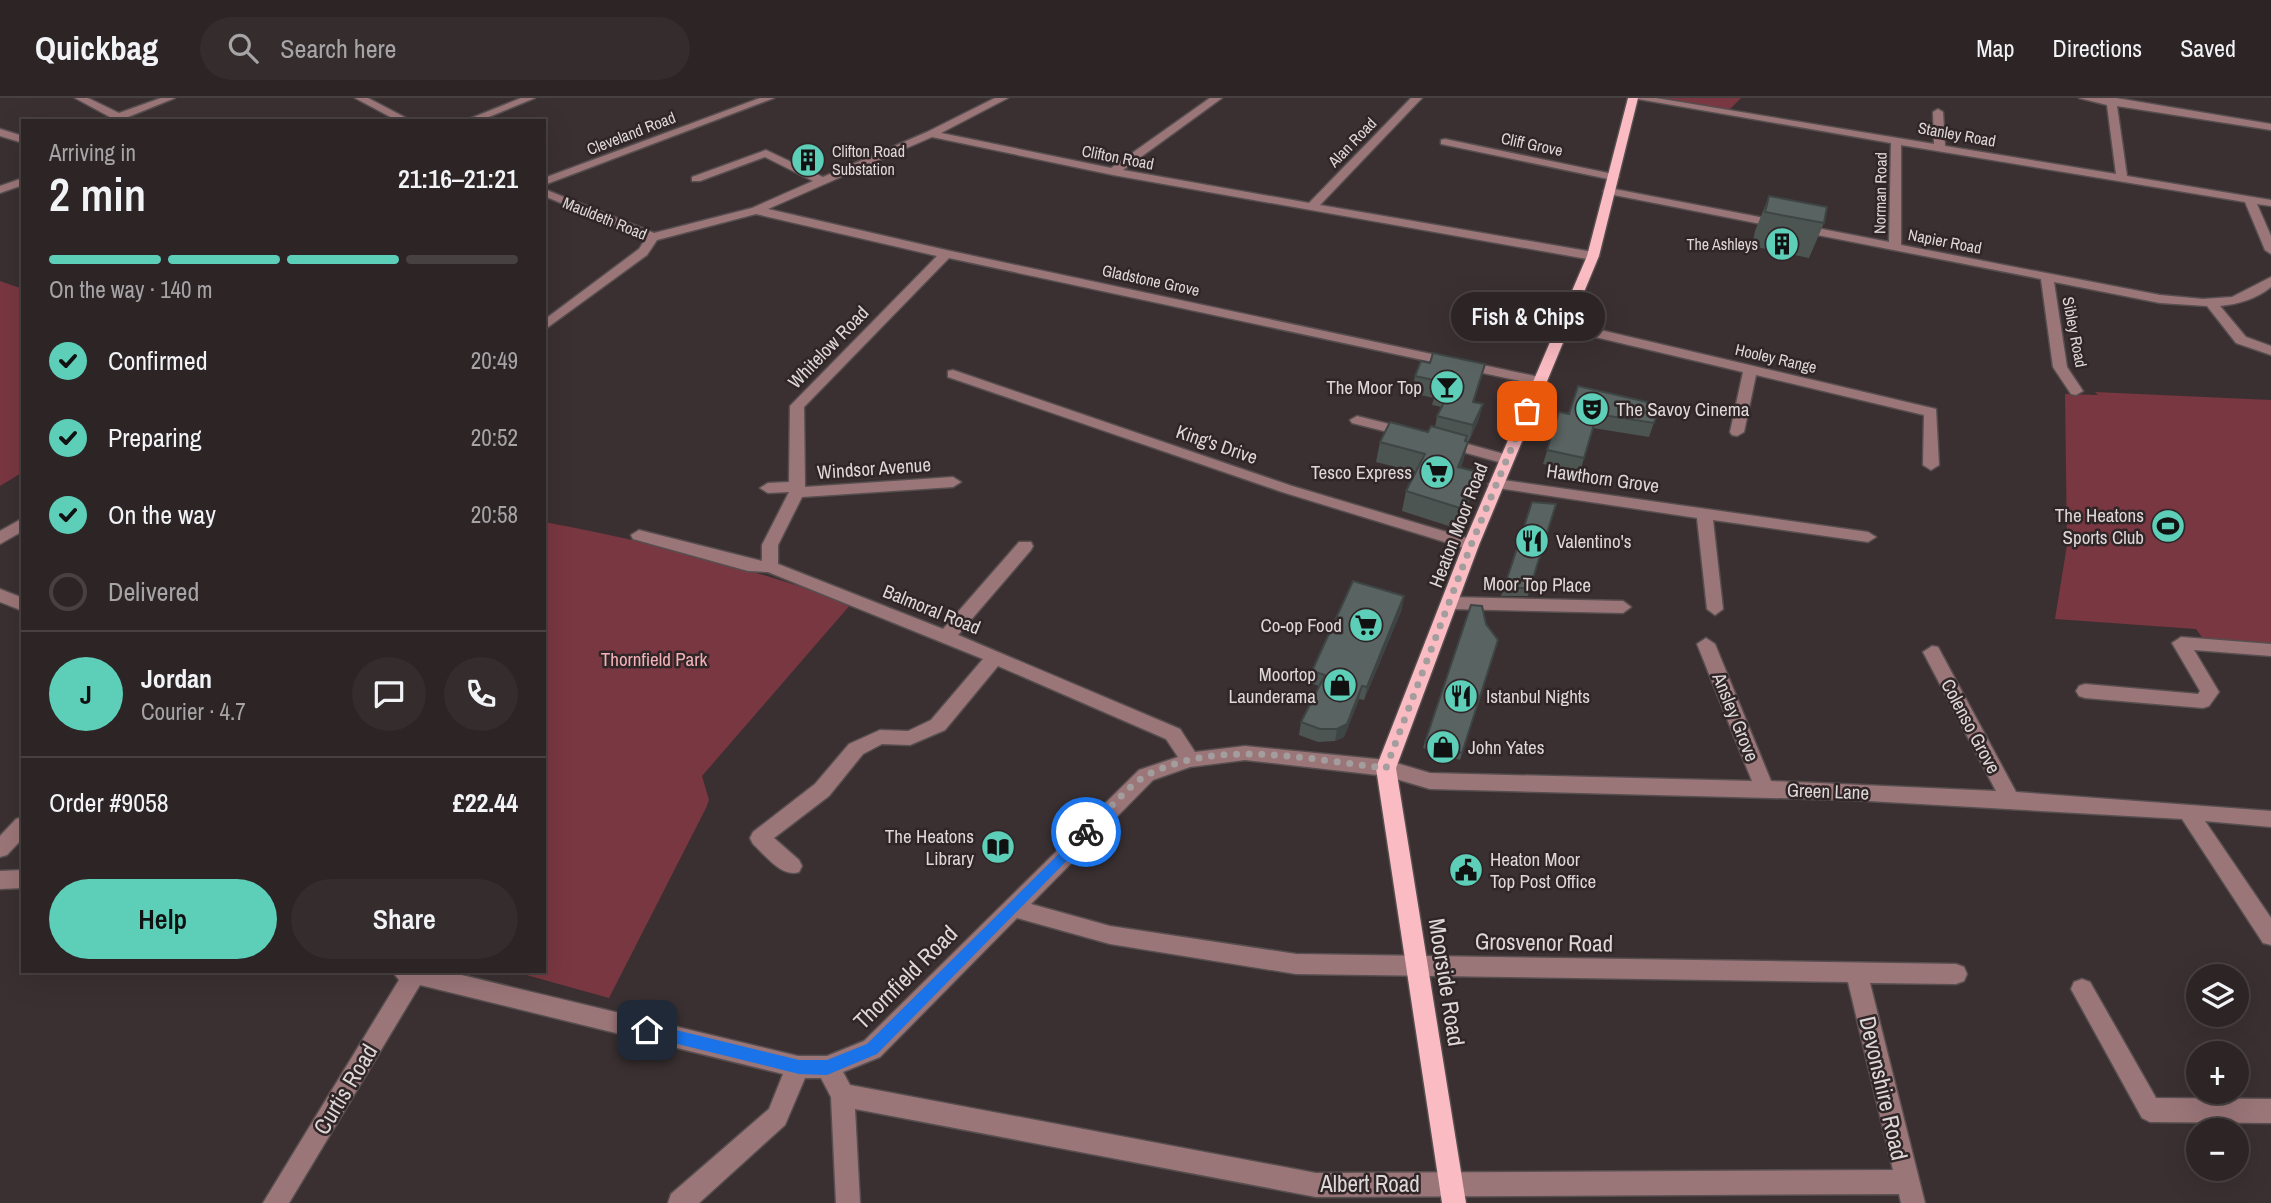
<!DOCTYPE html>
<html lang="en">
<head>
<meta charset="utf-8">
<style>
	:root { --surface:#2c2425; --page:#342c2d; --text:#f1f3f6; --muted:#a6a4a7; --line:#484142; --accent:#5dceb8 }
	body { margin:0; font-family:"Archivo Narrow",sans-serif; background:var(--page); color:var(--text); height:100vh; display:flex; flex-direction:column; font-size:26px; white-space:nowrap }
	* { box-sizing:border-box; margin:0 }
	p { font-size:23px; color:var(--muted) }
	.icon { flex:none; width:38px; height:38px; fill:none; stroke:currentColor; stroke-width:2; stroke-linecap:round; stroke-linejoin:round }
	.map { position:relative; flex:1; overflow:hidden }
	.sheet { position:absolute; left:21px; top:21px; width:525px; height:854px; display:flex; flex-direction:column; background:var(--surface); border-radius:0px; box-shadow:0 7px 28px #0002,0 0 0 2px var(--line) }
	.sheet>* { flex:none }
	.tools { position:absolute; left:2186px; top:866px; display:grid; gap:14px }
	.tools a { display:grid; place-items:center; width:63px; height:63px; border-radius:50%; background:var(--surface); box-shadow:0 7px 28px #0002,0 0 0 2px var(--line); font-size:35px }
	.pin { position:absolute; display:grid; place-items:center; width:60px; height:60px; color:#fff; margin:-30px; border-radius:14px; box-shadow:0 4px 10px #0006 }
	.courier { position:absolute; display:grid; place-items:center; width:70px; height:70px; margin:-35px; border:5px solid #1a73e8; border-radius:50%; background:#fff; color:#222; box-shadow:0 2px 9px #0007 }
	.bubble { position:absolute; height:49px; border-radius:24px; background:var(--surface); box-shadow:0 7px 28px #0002,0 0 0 2px var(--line); font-size:23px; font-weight:600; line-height:49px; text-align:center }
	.head em { font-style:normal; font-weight:600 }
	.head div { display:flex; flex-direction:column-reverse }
	.head { display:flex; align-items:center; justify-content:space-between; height:119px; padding:0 28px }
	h1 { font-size:46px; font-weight:600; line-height:52px }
	.bar { display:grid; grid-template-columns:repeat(4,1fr); gap:10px 7px; align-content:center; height:84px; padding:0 28px }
	.bar i { height:9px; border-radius:5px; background:var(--line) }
	.bar .selected { background:var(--accent) }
	.bar p { grid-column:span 4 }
	.line { display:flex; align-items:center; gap:18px; padding:0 28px; border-top:2px solid var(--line) }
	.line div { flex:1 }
	.round { display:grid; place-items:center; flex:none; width:74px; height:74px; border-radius:37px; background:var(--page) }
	ol { padding:0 28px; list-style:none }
	li { display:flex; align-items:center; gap:21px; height:77px }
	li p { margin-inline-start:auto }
	li .icon { padding:7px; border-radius:50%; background:var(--accent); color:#111; stroke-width:4 }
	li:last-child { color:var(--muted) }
	li i { width:38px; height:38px; border:4px solid var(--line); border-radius:50% }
	.cta { display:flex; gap:14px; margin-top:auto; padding:14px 28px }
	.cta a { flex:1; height:80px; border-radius:42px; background:var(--accent); color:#111; font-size:28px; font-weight:600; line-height:80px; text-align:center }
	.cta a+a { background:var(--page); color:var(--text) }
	header { display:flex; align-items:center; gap:42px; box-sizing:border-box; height:98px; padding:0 35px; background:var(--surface); border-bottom:2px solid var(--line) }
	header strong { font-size:33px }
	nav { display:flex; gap:38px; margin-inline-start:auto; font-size:24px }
	.search { width:490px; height:63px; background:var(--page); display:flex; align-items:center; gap:18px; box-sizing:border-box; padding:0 24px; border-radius:38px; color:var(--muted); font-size:26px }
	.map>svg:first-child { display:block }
	.green { fill:#793741 }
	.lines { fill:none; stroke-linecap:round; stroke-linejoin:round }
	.minor-casing { stroke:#574e4f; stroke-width:3 }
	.major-casing { stroke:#574e4f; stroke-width:3 }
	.minor { fill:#9b7679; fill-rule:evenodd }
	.major { fill:#fabcc2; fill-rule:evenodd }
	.wall { fill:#4d5553 }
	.shaded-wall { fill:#3e4544 }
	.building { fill:#596361; stroke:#3e4544; stroke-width:2 }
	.route { fill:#1a73e8 }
	.done { stroke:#a49d9d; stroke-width:7; stroke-dasharray:0 12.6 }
	.labels { text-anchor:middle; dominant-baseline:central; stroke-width:5; stroke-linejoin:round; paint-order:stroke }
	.far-street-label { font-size:16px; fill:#ddd7d7; stroke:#302627 }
	.far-poi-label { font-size:16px; fill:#ddd7d7; stroke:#302627; text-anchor:start }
	.street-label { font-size:19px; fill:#ddd7d7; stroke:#302627 }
	.poi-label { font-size:19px; fill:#ddd7d7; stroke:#302627; text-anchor:end }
	.park-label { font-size:19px; fill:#f5b1b8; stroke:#302627 }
	.near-street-label { font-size:23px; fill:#ddd7d7; stroke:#302627 }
</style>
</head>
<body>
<header>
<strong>Quickbag</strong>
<div class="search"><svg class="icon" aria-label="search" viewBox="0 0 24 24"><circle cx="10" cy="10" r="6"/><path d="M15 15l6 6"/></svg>Search here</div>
<nav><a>Map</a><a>Directions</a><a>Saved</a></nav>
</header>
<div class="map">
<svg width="2271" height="1105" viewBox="0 0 2271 1105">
	<rect width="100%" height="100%" fill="#3a3031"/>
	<path class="green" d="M1651,0H1741L1728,13Z
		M0,183L23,191V374L0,388Z
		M2095,294L2271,302V546L2204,542L2196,531L2055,521L2067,447L2065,296L2098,297Z
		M544,424C649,443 750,470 851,506L702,678L709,702L706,710L609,900L512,873H544Z"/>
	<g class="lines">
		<g class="minor-casing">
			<path id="minor" d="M75,0H88L119,15L161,0H175L118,23H103L110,19Z
				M355,0H368L412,23H398Z
				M521,0H535L479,23H464Z
				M760,0H774L544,87V80Z
				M995,0H1008L941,35L1111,70L1210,0H1222L1123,72L1309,105L1411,0H1422L1320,107L1593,154L1599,158L1593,162L1113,77L932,39L768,111L946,152L1539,279L1546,283L1539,287L949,160L804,309L805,389L953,379L961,384L953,389L802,399L778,447V466L943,531L1019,444H1031L1033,448L1031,452L958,537L1180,631L1195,654L1245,648L1386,662L1430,675L1752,683L1697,546L1706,540L1715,546L1771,683L1996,693L1923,554L1932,548L1938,549L2016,694L2271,713V729L2205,723L2271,820V847L2263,845L2182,721L1851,702L1430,691L1386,678L1245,662L1190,669L1153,682L1031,806L1110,828L1296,856L1956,866L1964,869L1967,876L1964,883L1956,886L1870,885L1925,1105H1901L1899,1096L1316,1099L855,1011L860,1105H836L831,999L821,980H805L785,1027L699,1105H668L671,1096L769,1011L783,976L420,887L289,1105H263L399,882L392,873H445L798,958H827L864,943L1139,672L1178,659L1166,641L998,568L945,632L910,647L882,646L863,656L829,698L774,740L799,762L802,768L799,774C782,780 765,757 753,746L750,740L753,734L815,686L849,646L880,632L908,633L931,622L983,561L768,474L748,473L633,441L631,437L639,432L762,463V447L789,394L768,395L760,390L768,385L789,384L790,308L937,158L756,116L657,142L647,157L544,232V222L639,151L646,140L544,98V91L654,135L752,110L813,83L765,59L700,83H692V79L766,52L823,79L927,34ZM1017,820L1110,846L1296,876L1848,884L1893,1072L1316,1075L850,987L843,974L880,959Z
				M1632,0H1656L1934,46L1933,14L1938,11L1943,14L1945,48L2116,76L2107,7L2079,0H2116L2271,26V32L2117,8L2127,78L2271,102V108L2257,106L2271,138V156L2265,152L2245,104L1901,47V147L2160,197L2203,201L2232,199L2271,179V189C2256,201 2239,206 2220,208L2246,239L2271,248V257L2236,245L2207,208L2160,205L2054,184L2067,269L2083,293L2076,297L2071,296L2053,269L2041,181L1609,96L1603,93L1609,90L1889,144L1891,45Z
				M0,31L23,38V45L0,38Z
				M1445,41L1613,76L1619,79L1613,82L1441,46V42Z
				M23,80V87L0,95V88Z
				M1562,223L1936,311L1939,367L1931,372L1923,367L1924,317L1756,277L1744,334L1737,338L1732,337L1730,334L1743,274L1557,230L1555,227Z
				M953,272L1292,388L1477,443L1479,447L1471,452L1282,394L948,279V273Z
				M1357,318L1413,332L1415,335L1408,339L1352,325L1350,322Z
				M1446,340L1511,358L1513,361L1506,366L1441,348V342Z
				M1496,381L1868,434L1876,439L1868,444L1713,422L1723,511L1715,517L1707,511L1697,420L1491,389L1488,386Z
				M23,420V433L0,446V433Z
				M0,491L23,500V513L0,504Z
				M1451,499L1623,503L1631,509L1623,515L1451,511L1443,505Z
				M2181,539L2271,546V558L2194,552L2219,594L2209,608L2203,610L2085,600L2079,598L2076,593L2079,588L2085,586L2198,596L2200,593L2172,545Z
				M23,719V740L7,757L0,759V738L16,721Z
				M23,772V790L0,791V773Z
				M2082,881L2090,884L2156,1000L2271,1001V1025L2150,1024L2142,1020L2071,891L2074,884Z"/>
		</g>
		<g class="major-casing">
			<path id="major" d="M1628,0H1638L1599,158L1479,447L1396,670L1466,1105H1442L1376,670L1463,447L1587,158Z"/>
		</g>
		<use href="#minor" class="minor"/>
		<use href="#major" class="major"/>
	</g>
	<path class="wall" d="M1769,98L1824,125L1809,160L1752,148L1755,133Z
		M1430,265L1485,266L1474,304L1483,306L1478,323L1468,344L1461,370L1473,394L1458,431L1402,413L1406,393L1416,374L1376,364L1380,344L1428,334L1435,329L1437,318L1442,309L1432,307L1434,300L1412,295L1415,278Z
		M1660,307L1649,339L1593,330L1580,374L1543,366L1559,314L1569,316Z
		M1532,404L1530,490L1528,498H1501Z
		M1402,511L1364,602L1359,601L1344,639L1335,643L1318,644L1299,637L1301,624L1319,588L1310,585L1312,573Z
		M1486,526L1498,542L1460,662L1423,650L1425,644Z"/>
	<path class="shaded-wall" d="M1483,306L1478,323L1469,344L1473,327Z
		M1467,338L1463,357L1468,344L1463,364L1453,389L1465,343Z
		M1478,374L1473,394L1458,431L1463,411Z
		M1404,498L1402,511L1364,602L1367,589Z
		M1362,588L1359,601L1344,639L1335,643L1337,631Z"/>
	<path class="building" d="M1769,98L1827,109L1824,125L1765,114Z
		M1433,255L1485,266L1473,304L1483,306L1473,327L1437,318L1450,293L1436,290L1438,283L1415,278L1421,263L1430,265Z
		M1578,288L1660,307L1654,325L1597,316L1584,360L1547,352L1559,314L1569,316Z
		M1390,324L1428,334L1431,328L1467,338L1465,343L1468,344L1458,369L1478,374L1463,411L1406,393L1425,356L1380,344Z
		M1532,404L1556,406L1530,490H1504Z
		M1353,483L1404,498L1367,589L1362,588L1347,626L1337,631H1320L1301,624L1325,577L1312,573Z
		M1471,507L1482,508L1486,526L1498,542L1462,655L1425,644Z"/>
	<path class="route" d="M1086,729L1093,734L1091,738L877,956L827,977L799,976L641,937V927L647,925L799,962H827L867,946Z"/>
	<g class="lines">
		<path class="done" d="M1086,734C1102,719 1130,685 1149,676C1223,640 1309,662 1386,670L1471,447L1527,313"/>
	</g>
	<defs>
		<g id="building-disc" transform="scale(1.75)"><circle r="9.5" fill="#5dceb8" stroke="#302627"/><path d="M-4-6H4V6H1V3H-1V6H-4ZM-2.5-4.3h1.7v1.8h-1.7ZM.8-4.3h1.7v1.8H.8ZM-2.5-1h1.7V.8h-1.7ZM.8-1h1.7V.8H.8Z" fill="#111"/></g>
		<g id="bar-disc" transform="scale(1.75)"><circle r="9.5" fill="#5dceb8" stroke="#302627"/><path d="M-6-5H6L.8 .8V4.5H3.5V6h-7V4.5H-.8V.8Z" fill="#111"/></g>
		<g id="theatre-disc" transform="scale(1.75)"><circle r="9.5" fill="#5dceb8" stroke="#302627"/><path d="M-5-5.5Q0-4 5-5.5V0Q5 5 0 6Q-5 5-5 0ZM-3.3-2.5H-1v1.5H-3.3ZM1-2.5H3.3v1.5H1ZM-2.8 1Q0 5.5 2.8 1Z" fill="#111"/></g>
		<g id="supermarket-disc" transform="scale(1.75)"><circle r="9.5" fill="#5dceb8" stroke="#302627"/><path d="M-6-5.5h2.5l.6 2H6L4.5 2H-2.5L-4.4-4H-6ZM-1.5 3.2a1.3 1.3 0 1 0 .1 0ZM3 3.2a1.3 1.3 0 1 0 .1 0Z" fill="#111"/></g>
		<g id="stadium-disc" transform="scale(1.75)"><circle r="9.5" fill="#5dceb8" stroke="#302627"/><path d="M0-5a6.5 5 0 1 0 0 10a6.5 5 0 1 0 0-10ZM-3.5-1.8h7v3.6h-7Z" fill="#111"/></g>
		<g id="restaurant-disc" transform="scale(1.75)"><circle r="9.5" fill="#5dceb8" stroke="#302627"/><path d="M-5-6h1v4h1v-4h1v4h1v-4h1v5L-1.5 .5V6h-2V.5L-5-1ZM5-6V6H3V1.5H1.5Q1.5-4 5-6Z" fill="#111"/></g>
		<g id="shop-disc" transform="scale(1.75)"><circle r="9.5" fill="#5dceb8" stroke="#302627"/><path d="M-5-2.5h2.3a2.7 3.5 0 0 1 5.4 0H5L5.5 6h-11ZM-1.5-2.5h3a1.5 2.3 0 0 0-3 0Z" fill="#111"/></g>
		<g id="library-disc" transform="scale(1.75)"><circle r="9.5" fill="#5dceb8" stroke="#302627"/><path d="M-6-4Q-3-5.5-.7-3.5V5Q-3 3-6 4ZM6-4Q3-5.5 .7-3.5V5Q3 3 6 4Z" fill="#111"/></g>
		<g id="civic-disc" transform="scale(1.75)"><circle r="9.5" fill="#5dceb8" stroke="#302627"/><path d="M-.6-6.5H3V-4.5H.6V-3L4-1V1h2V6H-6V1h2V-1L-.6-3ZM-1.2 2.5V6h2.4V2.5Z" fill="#111"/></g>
	</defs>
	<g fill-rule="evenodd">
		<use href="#building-disc" x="808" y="62"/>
		<use href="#building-disc" x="1782" y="146"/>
		<use href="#bar-disc" x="1447" y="289"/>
		<use href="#theatre-disc" x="1592" y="311"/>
		<use href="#supermarket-disc" x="1437" y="374"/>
		<use href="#stadium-disc" x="2168" y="428"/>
		<use href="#restaurant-disc" x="1532" y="443"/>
		<use href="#supermarket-disc" x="1366" y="527"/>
		<use href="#shop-disc" x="1340" y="587"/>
		<use href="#restaurant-disc" x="1461" y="598"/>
		<use href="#shop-disc" x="1443" y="649"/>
		<use href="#library-disc" x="998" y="749"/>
		<use href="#civic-disc" x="1466" y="772"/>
	</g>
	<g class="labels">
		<g class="far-street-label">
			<text transform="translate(631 35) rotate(-21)">Cleveland Road</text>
			<text transform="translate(1957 36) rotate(10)">Stanley Road</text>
			<text transform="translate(1352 44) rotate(-46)">Alan Road</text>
			<text transform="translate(1532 46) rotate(12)">Cliff Grove</text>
			<text transform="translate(1118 59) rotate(11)">Clifton Road</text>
			<text transform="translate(1880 95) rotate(-89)">Norman Road</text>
			<text transform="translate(605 120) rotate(22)">Mauldeth Road</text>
			<text transform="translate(1945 143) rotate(11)">Napier Road</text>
			<text transform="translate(1151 182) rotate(12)">Gladstone Grove</text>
			<text transform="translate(2075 234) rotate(79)">Sibley Road</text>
			<text transform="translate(1776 260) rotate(13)">Hooley Range</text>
		</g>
		<g class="far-poi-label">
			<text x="832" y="53">Clifton Road<tspan x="832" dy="18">Substation</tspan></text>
			<text x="1758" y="146" text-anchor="end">The Ashleys</text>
		</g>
		<g class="street-label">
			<text transform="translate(828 249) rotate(-46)">Whitelow Road</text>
			<text transform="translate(1217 346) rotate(19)">King's Drive</text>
			<text transform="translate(874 370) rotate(-4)">Windsor Avenue</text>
			<text transform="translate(1603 380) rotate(8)">Hawthorn Grove</text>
			<text transform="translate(1458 427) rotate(-69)">Heaton Moor Road</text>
			<text transform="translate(1537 486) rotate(1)">Moor Top Place</text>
			<text transform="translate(932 511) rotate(22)">Balmoral Road</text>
			<text transform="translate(1736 619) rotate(68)">Ansley Grove</text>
			<text transform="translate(1971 628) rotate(62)">Colenso Grove</text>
			<text transform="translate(1828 693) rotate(2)">Green Lane</text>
		</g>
		<g class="poi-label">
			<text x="1422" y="289">The Moor Top</text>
			<text x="1616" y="311" text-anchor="start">The Savoy Cinema</text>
			<text x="1412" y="374">Tesco Express</text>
			<text x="2144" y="417">The Heatons<tspan x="2144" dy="22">Sports Club</tspan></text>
			<text x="1556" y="443" text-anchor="start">Valentino's</text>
			<text x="1342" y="527">Co-op Food</text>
			<text x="1316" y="576">Moortop<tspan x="1316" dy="22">Launderama</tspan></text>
			<text x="1486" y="598" text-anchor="start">Istanbul Nights</text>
			<text x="1468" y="649" text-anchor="start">John Yates</text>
			<text x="974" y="738">The Heatons<tspan x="974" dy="22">Library</tspan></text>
			<text x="1490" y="761" text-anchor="start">Heaton Moor<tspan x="1490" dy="22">Top Post Office</tspan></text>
		</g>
		<g class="park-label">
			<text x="654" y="561">Thornfield Park</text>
		</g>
		<g class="near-street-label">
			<text transform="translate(1544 844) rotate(1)">Grosvenor Road</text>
			<text transform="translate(905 879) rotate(-45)">Thornfield Road</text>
			<text transform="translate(1447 884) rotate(81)">Moorside Road</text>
			<text transform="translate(1884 990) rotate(77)">Devonshire Road</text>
			<text transform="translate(345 991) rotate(-59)">Curtis Road</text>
			<text x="1370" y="1085">Albert Road</text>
		</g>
	</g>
</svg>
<div class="tools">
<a><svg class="icon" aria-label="layers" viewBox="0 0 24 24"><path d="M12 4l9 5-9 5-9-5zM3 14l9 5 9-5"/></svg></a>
<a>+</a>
<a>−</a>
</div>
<div class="pin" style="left:1527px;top:313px;background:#ea580c"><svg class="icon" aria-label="bag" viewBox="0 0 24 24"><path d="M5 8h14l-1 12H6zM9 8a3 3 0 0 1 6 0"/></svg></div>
<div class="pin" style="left:647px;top:932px;background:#1f2937"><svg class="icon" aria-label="home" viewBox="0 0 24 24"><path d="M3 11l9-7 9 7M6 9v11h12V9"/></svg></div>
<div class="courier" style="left:1086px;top:734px"><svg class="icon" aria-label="bike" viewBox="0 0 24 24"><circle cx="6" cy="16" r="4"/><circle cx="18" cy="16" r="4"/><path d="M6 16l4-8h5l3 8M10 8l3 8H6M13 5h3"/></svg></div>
<div class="bubble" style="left:1451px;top:194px;width:154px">Fish &amp; Chips</div>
<section class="sheet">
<div class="head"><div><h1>2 min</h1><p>Arriving in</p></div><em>21:16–21:21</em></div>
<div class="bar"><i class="selected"></i><i class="selected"></i><i class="selected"></i><i></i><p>On the way · 140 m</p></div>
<ol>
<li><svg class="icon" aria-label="check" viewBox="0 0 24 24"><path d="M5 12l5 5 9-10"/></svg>Confirmed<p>20:49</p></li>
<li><svg class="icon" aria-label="check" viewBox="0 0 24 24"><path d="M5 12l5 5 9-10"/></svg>Preparing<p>20:52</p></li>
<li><svg class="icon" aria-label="check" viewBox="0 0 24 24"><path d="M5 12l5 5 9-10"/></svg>On the way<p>20:58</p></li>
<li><i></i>Delivered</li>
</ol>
<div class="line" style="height:126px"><b class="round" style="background:var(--accent);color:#111">J</b><div><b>Jordan</b><p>Courier · 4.7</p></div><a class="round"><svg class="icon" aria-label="chat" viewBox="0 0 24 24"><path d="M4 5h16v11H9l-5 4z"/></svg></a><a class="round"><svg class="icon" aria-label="phone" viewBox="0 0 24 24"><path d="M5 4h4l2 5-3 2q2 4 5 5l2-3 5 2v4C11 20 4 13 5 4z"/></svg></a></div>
<div class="line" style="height:91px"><div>Order #9058</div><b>£22.44</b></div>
<div class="cta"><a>Help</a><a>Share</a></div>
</section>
</div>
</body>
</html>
